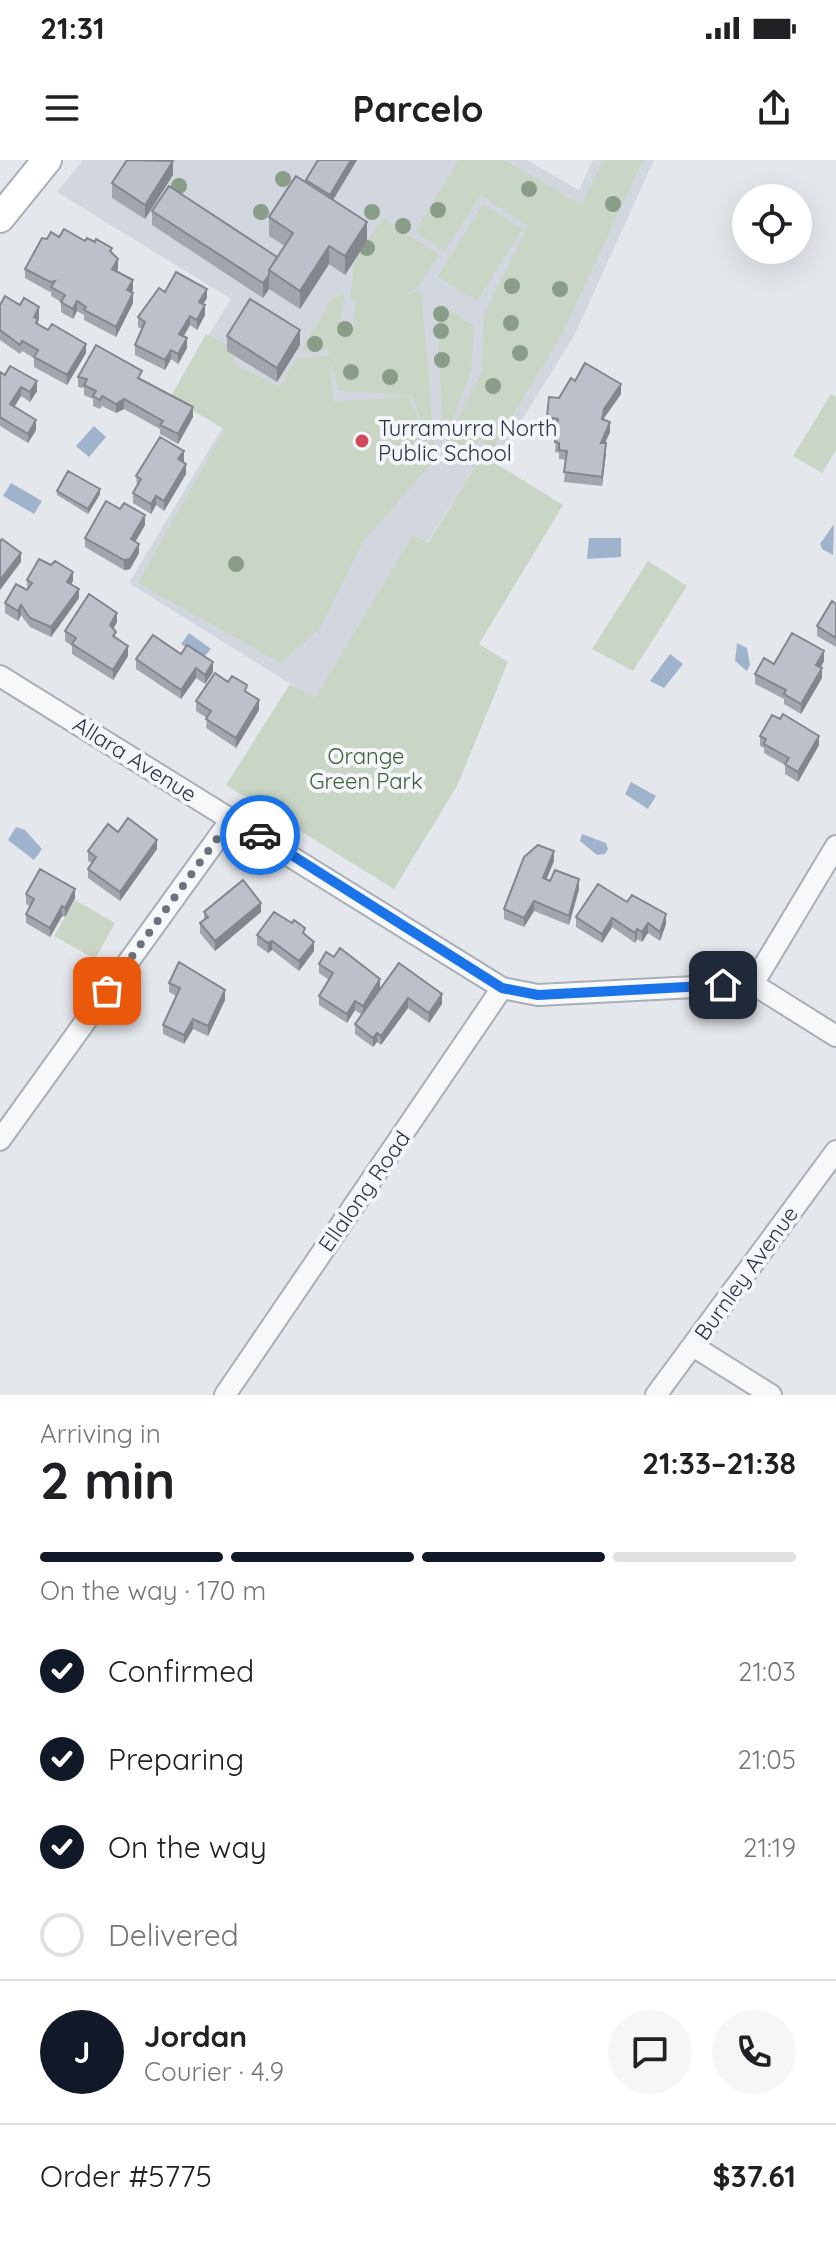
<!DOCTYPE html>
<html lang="en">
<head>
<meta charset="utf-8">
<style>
	:root { --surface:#fff; --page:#f6f6f6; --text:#202124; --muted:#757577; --line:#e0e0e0; --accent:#111827 }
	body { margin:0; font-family:Quicksand,sans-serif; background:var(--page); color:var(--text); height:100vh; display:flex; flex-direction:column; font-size:30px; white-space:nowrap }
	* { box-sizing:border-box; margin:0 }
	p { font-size:26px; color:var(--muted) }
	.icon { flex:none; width:44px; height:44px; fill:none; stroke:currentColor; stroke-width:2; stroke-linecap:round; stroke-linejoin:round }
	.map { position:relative; height:1235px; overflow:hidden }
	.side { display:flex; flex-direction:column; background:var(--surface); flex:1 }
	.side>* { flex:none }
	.tools { position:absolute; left:732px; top:24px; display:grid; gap:16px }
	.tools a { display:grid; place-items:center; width:80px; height:80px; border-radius:50%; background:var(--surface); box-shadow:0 8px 32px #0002; font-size:40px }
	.pin { position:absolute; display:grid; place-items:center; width:68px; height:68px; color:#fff; margin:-34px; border-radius:16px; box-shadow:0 4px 12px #0006 }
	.courier { position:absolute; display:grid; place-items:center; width:80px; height:80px; margin:-40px; border:6px solid #1a73e8; border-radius:50%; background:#fff; color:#222; box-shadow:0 2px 10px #0007 }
	.overview em { font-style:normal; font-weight:700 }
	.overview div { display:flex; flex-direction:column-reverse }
	.overview { display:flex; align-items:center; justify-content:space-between; height:136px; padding:0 40px }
	h1 { font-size:52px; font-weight:700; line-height:60px }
	.bar { display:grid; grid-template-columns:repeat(4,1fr); gap:12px 8px; align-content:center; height:96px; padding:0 40px }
	.bar i { height:10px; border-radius:6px; background:var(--line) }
	.bar .selected { background:var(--accent) }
	.bar p { grid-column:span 4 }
	.line { display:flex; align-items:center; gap:20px; padding:0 40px; border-top:2px solid var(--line) }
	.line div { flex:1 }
	.round { display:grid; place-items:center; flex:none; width:84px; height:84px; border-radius:42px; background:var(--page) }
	ol { padding:0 40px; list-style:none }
	li { display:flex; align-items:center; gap:24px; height:88px }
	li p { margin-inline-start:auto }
	li .icon { padding:8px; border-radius:50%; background:var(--accent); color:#fff; stroke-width:4 }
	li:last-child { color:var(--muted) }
	li i { width:44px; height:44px; border:4px solid var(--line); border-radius:50% }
	.status { display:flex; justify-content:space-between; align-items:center; height:56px; padding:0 40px; background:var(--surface); direction:ltr }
	.status svg { height:22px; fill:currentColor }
	header { display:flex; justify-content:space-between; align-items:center; height:104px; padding:0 40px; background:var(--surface); font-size:36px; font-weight:700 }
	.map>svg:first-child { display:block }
	.built { fill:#d2d6de }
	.green { fill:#c9d6c5 }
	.water { fill:#9fb4cc }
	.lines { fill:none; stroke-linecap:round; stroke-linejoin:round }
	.minor-casing { stroke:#a9aeb7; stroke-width:24 }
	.secondary-casing { stroke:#a9aeb7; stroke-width:32 }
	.minor { stroke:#f7f8fa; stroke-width:20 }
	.secondary { stroke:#fff; stroke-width:28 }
	.tree { fill:#899d89 }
	.wall { fill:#a1a5ae }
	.shaded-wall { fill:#83868d }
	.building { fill:#bbc0ca; stroke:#83868d; stroke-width:2 }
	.done { stroke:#6c737f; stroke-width:8; stroke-dasharray:0 14.4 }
	.route { stroke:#1a73e8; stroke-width:10 }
	.poi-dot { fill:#d1495b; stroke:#f4f6f9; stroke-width:3 }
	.labels { text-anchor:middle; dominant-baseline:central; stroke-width:8; stroke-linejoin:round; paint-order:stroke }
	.poi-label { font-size:22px; fill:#2b3445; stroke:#f4f6f9; text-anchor:start }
	.park-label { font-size:22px; fill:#3f6138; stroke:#f4f6f9 }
	.street-label { font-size:22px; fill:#2b3445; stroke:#f4f6f9 }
</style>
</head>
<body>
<div class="status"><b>21:31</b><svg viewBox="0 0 49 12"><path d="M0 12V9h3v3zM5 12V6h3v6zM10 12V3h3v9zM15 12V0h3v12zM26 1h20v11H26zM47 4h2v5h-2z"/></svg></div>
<header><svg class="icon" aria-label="menu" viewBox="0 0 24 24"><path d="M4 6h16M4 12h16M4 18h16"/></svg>Parcelo<svg class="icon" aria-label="share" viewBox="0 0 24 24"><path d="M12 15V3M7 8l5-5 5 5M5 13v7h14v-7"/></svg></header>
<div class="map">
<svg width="836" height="1235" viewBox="0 0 836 1235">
	<rect width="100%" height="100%" fill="#e4e7ec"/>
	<path class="built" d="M83,0H527L579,30L593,0H654L574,176L495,303L482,295L427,383L413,376L315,539L129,423L222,268L171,236L231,139L57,32Z"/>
	<path class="green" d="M459,0H504L582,45L603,0H643L562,174L492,289L480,280L465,296L446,282L482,212L484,154L528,66L481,35L444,91L415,71Z
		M483,44L522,69L477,141L438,116Z
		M383,58L439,95L417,128L407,134L421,131L435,293L411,235L339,231L330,199L333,242L408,236L436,299L363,381L320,468L281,503L138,423L225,269L170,238L206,174L238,191L231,203L280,227L296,199L330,195L328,189L301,191L333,137L344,134L339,165L353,169L356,142L350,138L355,99Z
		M437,143L474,166L471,212L443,283Z
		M831,234L836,237V290L822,313L793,296Z
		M482,295L563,345L479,484L508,502L457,626L394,729L226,625L290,524L315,538L413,375L428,383Z
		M648,401L687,426L633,511L592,489Z
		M75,740L115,763L95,799L54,776Z"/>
	<path class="water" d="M94,266L106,277L89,297L76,286Z
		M11,323L42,341L34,354L3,336Z
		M834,364L833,395L822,389L820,384Z
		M589,378H621V397L587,399Z
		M189,473L211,489L203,498L181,484Z
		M737,483L747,488L750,505L747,511L735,501Z
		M670,494L683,504L664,528L650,521Z
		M631,622L656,636L648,649L625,634Z
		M16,667L25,670L42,689L34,700L8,680Z
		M582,674L606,683L608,689L605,694L597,695L580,681Z"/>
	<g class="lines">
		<g class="minor-casing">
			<path id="minor" d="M0,516L502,828L538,835L753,824L836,876
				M753,824L836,686
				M0,980L232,658
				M693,1186L771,1235
				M225,1235L502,828
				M656,1235L836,991"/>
		</g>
		<g class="secondary-casing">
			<path id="secondary" d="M0,58L47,0"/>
		</g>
		<use href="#minor" class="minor"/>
		<use href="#secondary" class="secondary"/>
	</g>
	<g class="tree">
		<circle cx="283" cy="19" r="8"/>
		<circle cx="179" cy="26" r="8"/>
		<circle cx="529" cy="29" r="8"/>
		<circle cx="613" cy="44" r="8"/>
		<circle cx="438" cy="50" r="8"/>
		<circle cx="261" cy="52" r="8"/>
		<circle cx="372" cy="52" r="8"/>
		<circle cx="403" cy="66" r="8"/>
		<circle cx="367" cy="88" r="8"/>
		<circle cx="512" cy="126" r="8"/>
		<circle cx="560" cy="129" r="8"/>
		<circle cx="441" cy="154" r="8"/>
		<circle cx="511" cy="163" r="8"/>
		<circle cx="345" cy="169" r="8"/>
		<circle cx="441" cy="171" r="8"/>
		<circle cx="315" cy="184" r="8"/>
		<circle cx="520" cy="193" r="8"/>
		<circle cx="442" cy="200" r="8"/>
		<circle cx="351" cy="212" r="8"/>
		<circle cx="390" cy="217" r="8"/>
		<circle cx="493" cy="226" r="8"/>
		<circle cx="236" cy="404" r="8"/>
	</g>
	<path class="wall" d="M318,0H357L333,40L367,81L345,115L329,104L300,149L269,129L263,138L152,65V51L277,97L285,86L269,76V57L306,22Z
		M173,15L145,59L112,38V23Z
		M59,77L85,81L112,94L118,109L116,111L133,130L131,132L133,143L116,177L84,160V155L77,151L73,159L61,152V142L51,136V131L50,132L25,118V109L47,79Z
		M165,132L207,138L203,144L205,155L197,170L190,165L184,176L187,188L178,204L171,199L165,210L135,195V185L142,169L138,167V157Z
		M0,145L39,157L38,164L86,193L67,225L34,207V198L22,191L20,194L0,180Z
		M227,176L300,185L277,222L227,191Z
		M0,212L37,231L30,242L21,236L14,247L36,270L28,283L0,266Z
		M78,217L142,220L193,257L178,284L160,274V269L124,249L116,253L102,246L100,249L93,246V239L84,235V228L78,227Z
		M575,221L621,234L604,258L610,272L605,283L606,293L602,326L564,322L566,300L559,299V293L555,292L557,268L547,267V257L559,238Z
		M184,301L186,314L164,351L156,345L151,354L133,343V333L137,326L136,316Z
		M57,331L100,334L88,354L57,335Z
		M145,365L135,382L139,393L130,409L124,410L85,387V378Z
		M27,420L73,421L71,424L79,438L51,477L30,467L21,455L18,461L5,453V443L27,430Z
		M836,444V499V487L817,476V466Z
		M117,462L113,469L116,478L128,496L113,520L72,494V486L65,481V471Z
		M181,494L213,512L205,524L196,518L181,539L136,509V499Z
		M824,501L821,507L822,518L801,554L784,544V539L755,524V514L774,504Z
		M247,532L259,550L236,588L206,568L207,558L196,551V541Z
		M760,576L819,585L798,622L785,614V605L764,593V588L760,586Z
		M118,672L157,689L120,741L88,718V709L92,703L88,701V691Z
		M554,701L546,720L579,729L569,765L534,751L524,767L504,759V749Z
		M26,734L75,738L65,757L62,756L50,777L26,763V754L30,746L26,744Z
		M627,742L666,764L660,781L648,773L642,782L637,779L635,783L612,767L602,783L576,767V757Z
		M204,752H261L215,791L200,773V763L204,761Z
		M257,775H305L314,791L299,811L272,790L268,793L257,785Z
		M319,804L380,828L442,844L429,863L408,848L381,885L377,882L373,887L355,874V864L362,855L355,850L347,863L319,845V836L329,820L319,813Z
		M169,823L225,840L208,876L193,869L184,884L163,874V865L176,836L169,832Z"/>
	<path class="shaded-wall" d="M351,0H357L330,45V35Z
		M173,1V15L145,59V45Z
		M367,62V81L345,115V96Z
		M329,86V104L300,149V131Z
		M118,99V109L112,119V109Z
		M269,115V129L263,138V123Z
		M133,120V130L127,139V130Z
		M207,129V138L199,151V142Z
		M133,133V143L116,177V167Z
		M77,141V151L73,159V149Z
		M205,145V155L197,170V160Z
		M39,147V157L38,160V169L34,157Z
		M190,156V165L179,183V174Z
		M300,170V185L277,222V208Z
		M187,178V188L178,204V194Z
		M86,184V193L67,225V215Z
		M171,190V199L165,210V200Z
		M37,221V231L30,242V232Z
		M621,224V234L604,258L602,269L604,249Z
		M21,227V236L10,254V244Z
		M124,239V249L116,253V244Z
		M193,247V257L178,284V274Z
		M36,260V270L28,283V274Z
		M610,262V272L601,292V283Z
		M606,283V293L602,326V317Z
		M184,291V301L178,309V299Z
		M186,304V314L164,351V341Z
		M100,329V334L88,354V349Z
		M156,336V345L151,354V344Z
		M145,355V365L131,389V379Z
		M139,384V393L130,409L124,410V400Z
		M21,393V402L0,430V439V420Z
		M73,412V421L67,431V422Z
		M79,429V438L51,477V467Z
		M21,445V455L18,461V451Z
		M117,453V462L110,475V465Z
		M128,486V496L113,520V510Z
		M824,491V501L816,515V505Z
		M213,502V512L205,524V515Z
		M196,508V518L181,539V530Z
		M822,508V518L801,554V544Z
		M259,540V550L236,588V578Z
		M819,576V585L798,622V612Z
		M157,680V689L120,741V732Z
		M554,691V701L543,728V718Z
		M579,719V729L569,765V756Z
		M75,729V738L65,757V748Z
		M534,741V751L524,767V758Z
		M261,743V752L215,791V781Z
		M62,746V756L50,777V768Z
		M666,754V764L660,781V772Z
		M612,758V767L602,783V774Z
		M648,763V773L642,782V772Z
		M637,769V779L635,783V773Z
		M272,781V790L268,793V783Z
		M314,782V791L299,811V801Z
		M380,819V828L363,856V846Z
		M225,830V840L208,876V866Z
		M442,834V844L429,863V853Z
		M408,838V848L381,885V876Z
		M355,841V850L347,863V854Z
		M193,859V869L184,884V875Z
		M377,873V882L373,887V878Z"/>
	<path class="building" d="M127,0L173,1L145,45L112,23Z
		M318,0H351L330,35L306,20Z
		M296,16L367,62L345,96L329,86L300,131L269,110L293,73L269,57Z
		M169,26L277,97L269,110V115L263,123L152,51Z
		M64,69L85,81L87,78L95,82L96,79L112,88L110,91L118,99L112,109L133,120L127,130L133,133L116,167L84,150L86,147L77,141L73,149L61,142L65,135L51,127L55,121L50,122L25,109L42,78L47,79L51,72L59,77Z
		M176,112L207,129L199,142L205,145L197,160L190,156L179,174L187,178L178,194L171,190L165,200L135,185L145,162L138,157L159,128L165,132Z
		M5,136L20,145L24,138L39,147L34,157L38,159L36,163L48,170L52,164L86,184L67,215L34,197L38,190L22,181L20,185L0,170V145Z
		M250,139L300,170L277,208L227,176Z
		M96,185L142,211L138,218L193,247L178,274L160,265L163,261L124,239L116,244L102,236L100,240L93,236L96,231L84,225L87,219L78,217Z
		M585,203L621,224L604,249L602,259L610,262L601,283H606L602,317L564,312L567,291L559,290V283L555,282L558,259L547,257L549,237L559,238L571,218L575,221Z
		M10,206L37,221L30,232L21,227L10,244L36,260L28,274L0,257V212L5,215Z
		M160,277L184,291L178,299L186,304L164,341L156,336L151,344L133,333L141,319L136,316Z
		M68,311L100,329L88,349L57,331Z
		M106,341L120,349L124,343L145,355L131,379L139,384L130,399L124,400L85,378Z
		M2,379L21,393L0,420V382Z
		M39,399L51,405L55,401L73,412L67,422L79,429L51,467L30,458L21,445L18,451L5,443L16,424L27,430L32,423L27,420Z
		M89,434L117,453L110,465L116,472L113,476L128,486L113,510L72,484L76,478L65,471Z
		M832,441L836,444V478L817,466Z
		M792,473L824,491L816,505L822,508L801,544L784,534L786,530L755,514L764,498L774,504Z
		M153,475L181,494L187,485L213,502L205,515L196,508L181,530L136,499Z
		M215,513L228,522L232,516L247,525L245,531L259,540L236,578L206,559L211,551L196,541Z
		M783,554L819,576L798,612L785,604L789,598L764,584L766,579L760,576L772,555L780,559Z
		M128,658L157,680L120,732L88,709L96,697L88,691L108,664L118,672Z
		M538,685L554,691L543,718L550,721L555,710L579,719L569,756L534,741L524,758L504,749L524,697Z
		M40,709L75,729L65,748L62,746L50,768L26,754L34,739L26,734Z
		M243,720L261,743L215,781L200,763L208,757L204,752Z
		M598,724L627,742L632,735L666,754L660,772L648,763L642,772L637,769L635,773L612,758L602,774L576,757Z
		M274,752L292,763L294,760L305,768L303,773L314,782L299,801L272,781L268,783L257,775Z
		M340,788L380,819L363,846L355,841L347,854L319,836L333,813L319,804L326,792L334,797Z
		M179,802L225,830L208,866L193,859L184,875L163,865L180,828L169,823Z
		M399,803L442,834L429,853L408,838L381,876L377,873L373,878L355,864Z"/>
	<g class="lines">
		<path class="done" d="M107,831L232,658L260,675"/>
		<path class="route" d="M260,675L502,828L538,835L723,825"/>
	</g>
	<circle class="poi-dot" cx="362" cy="281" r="8"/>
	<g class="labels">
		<g class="poi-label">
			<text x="378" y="268">Turramurra North<tspan x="378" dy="25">Public School</tspan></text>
		</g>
		<g class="park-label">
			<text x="366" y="596">Orange<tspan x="366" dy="25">Green Park</tspan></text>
		</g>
		<g class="street-label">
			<text transform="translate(135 599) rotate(32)">Allara Avenue</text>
			<text transform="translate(364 1031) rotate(-55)">Ellalong Road</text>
			<text transform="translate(746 1113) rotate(-54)">Burnley Avenue</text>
		</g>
	</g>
</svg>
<div class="tools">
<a><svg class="icon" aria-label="locate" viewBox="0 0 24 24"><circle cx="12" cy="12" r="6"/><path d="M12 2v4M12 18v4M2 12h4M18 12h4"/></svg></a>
</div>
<div class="pin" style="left:107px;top:831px;background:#ea580c"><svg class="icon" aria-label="bag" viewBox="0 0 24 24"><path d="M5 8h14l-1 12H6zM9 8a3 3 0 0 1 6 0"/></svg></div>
<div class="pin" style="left:723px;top:825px;background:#1f2937"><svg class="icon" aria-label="home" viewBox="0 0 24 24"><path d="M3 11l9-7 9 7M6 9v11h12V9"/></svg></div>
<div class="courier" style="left:260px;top:675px"><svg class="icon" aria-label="car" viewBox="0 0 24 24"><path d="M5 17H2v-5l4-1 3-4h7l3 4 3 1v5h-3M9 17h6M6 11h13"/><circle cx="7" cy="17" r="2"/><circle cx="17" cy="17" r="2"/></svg></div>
</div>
<section class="side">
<div class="overview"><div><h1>2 min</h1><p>Arriving in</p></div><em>21:33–21:38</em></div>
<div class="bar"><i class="selected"></i><i class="selected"></i><i class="selected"></i><i></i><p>On the way · 170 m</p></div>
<ol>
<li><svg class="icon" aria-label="check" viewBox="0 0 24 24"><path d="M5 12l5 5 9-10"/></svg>Confirmed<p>21:03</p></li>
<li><svg class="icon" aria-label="check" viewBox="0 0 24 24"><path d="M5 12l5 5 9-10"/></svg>Preparing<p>21:05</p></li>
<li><svg class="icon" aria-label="check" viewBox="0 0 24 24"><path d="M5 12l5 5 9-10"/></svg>On the way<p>21:19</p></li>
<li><i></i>Delivered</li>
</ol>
<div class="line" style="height:144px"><b class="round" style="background:var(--accent);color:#fff">J</b><div><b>Jordan</b><p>Courier · 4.9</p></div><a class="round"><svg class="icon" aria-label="chat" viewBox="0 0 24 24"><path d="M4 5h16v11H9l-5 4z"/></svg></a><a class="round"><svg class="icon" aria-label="phone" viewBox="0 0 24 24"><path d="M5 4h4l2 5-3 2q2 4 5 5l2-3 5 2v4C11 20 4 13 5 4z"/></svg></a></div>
<div class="line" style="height:104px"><div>Order #5775</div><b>$37.61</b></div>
</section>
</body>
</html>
